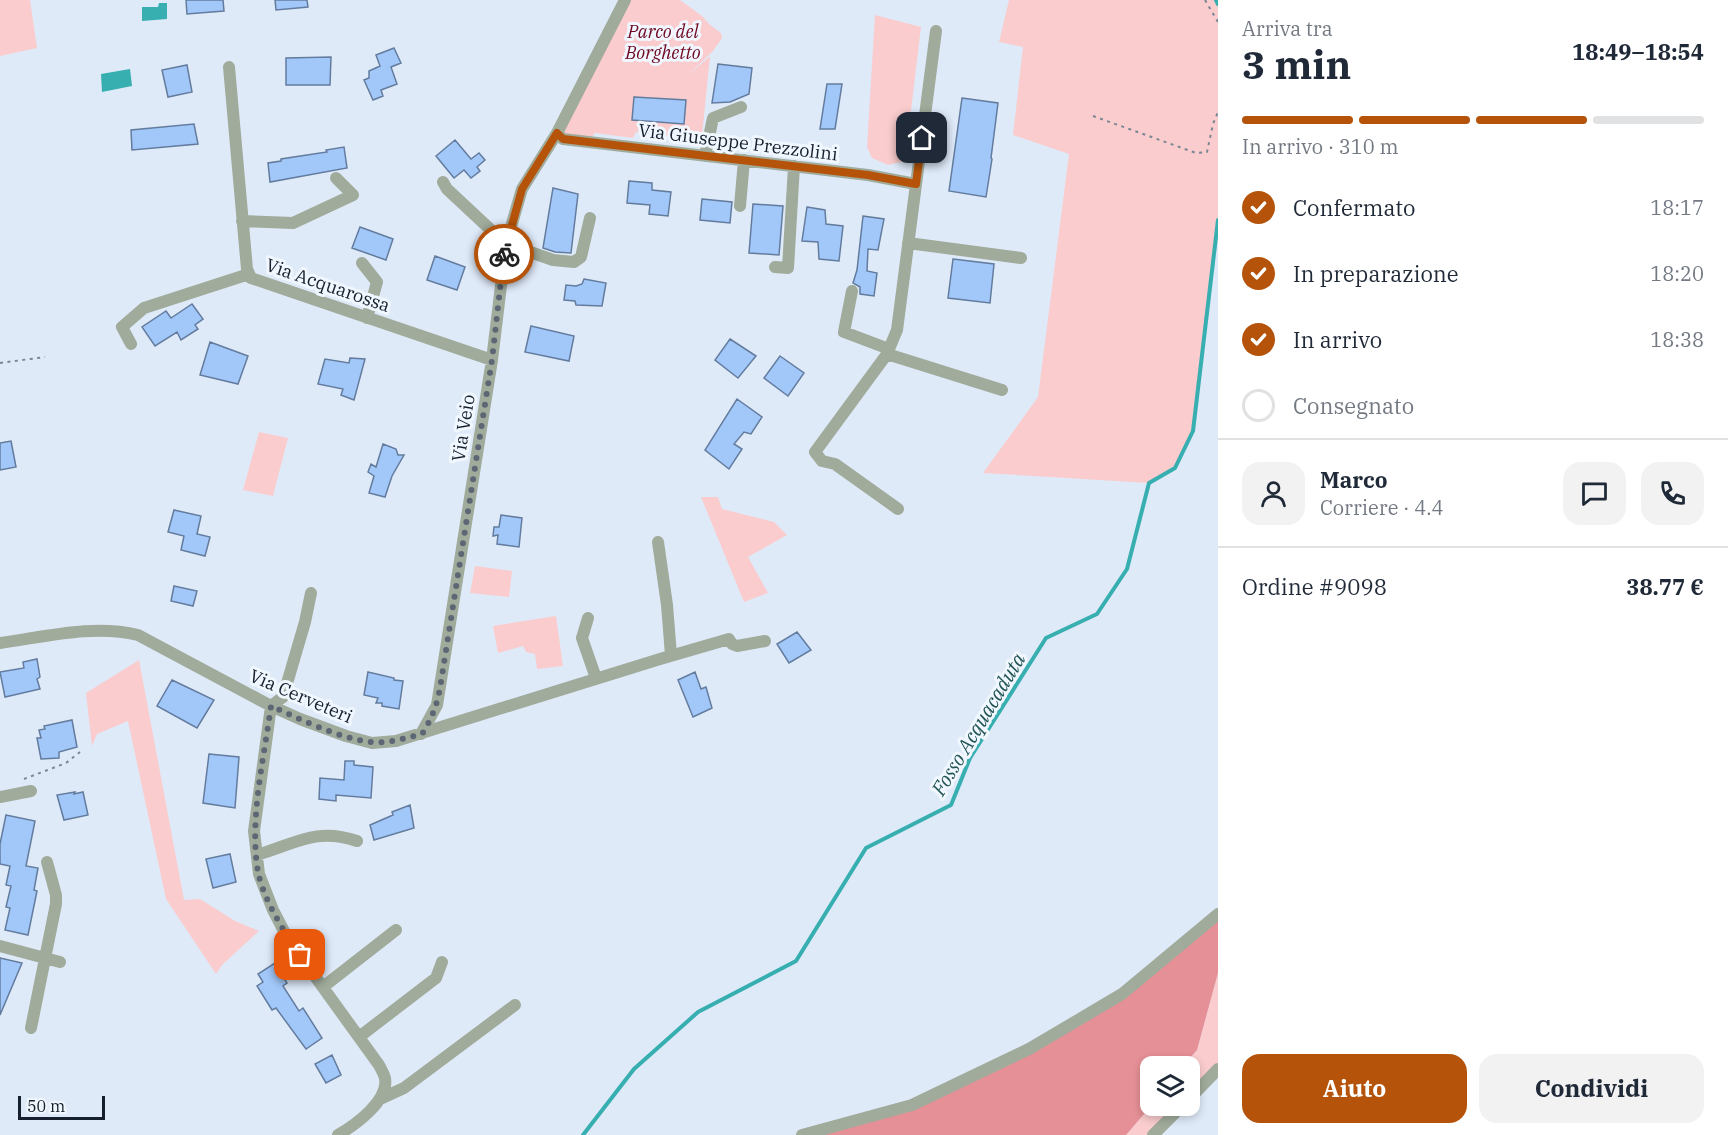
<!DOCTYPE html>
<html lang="it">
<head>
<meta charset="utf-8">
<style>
	:root { --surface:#fff; --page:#f2f2f3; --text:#1f2937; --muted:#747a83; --line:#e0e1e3; --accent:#b45309 }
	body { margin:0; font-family:"IBM Plex Serif",serif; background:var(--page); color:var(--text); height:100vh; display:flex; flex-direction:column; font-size:22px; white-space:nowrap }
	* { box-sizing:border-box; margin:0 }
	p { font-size:20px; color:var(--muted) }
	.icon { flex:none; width:33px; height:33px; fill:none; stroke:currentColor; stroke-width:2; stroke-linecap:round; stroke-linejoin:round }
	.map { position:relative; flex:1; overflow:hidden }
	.details { display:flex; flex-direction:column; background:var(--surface); width:510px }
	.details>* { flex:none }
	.buttons { position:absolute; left:1140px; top:1056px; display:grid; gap:12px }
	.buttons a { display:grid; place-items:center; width:60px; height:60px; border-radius:12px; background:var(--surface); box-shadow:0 3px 9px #0003; font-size:30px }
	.scale { position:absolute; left:18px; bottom:15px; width:87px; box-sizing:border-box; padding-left:6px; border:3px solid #151f2d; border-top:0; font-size:16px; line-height:21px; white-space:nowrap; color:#151f2d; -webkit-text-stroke:4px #f1f7fe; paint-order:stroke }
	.pin { position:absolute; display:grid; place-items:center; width:51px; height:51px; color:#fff; margin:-26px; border-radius:12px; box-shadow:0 3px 9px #0006 }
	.courier { position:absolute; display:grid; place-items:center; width:60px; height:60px; margin:-30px; border:4px solid #b45309; border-radius:50%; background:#fff; color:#222; box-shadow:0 2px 8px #0007 }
	.overview em { font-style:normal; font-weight:700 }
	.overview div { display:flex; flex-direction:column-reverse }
	.overview { display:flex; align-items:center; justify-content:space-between; height:102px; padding:0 24px }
	h1 { font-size:39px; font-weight:700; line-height:45px }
	.bar { display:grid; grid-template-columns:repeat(4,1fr); gap:9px 6px; align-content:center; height:72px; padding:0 24px }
	.bar i { height:8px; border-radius:4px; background:var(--line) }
	.bar .selected { background:var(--accent) }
	.bar p { grid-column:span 4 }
	.line { display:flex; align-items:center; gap:15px; padding:0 24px; border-top:2px solid var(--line) }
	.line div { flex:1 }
	.round { display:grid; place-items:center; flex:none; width:63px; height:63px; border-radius:18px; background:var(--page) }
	ol { padding:0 24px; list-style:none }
	li { display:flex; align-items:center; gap:18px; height:66px }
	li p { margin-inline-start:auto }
	li .icon { padding:6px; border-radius:50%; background:var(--accent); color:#fff; stroke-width:4 }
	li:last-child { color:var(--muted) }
	li i { width:33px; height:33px; border:3px solid var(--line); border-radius:50% }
	.action { display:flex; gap:12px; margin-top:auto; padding:12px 24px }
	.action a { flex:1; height:69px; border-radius:18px; background:var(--accent); color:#fff; font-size:24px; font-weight:700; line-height:69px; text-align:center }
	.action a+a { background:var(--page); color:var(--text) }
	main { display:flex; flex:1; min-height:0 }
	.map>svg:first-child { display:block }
	.green { fill:#facccd }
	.forest { fill:#e59096 }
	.water { fill:#37aeaf }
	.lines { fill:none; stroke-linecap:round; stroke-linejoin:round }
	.stream { stroke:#37aeaf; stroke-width:4 }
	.building { fill:#a2c8fa; stroke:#637c9e; stroke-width:1.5 }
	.path { stroke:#7b8694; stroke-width:2; stroke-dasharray:3 4.5; stroke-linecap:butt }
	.minor { stroke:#a0ab9b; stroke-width:12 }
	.done { stroke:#5c6674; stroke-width:6; stroke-dasharray:0 10.8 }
	.route { stroke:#b45309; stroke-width:8 }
	.labels { text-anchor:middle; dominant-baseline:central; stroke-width:6; stroke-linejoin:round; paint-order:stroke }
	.park-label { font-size:18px; font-style:italic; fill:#6f0822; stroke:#f1f7fe }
	.street-label { font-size:18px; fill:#151f2d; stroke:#f1f7fe }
	.water-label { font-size:20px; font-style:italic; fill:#235555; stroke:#f1f7fe }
</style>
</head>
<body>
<main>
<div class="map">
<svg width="1218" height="1135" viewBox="0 0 1218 1135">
	<rect width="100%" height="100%" fill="#dfeaf9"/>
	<path class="green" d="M0,0H30L37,48L0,56Z
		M630,0H680L702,16L709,24L721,33L722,38L713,51L686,77L710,56L701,146L677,143L676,137L636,132L633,138L595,133L588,141L560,132Z
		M1009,0H1218V220L1193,431L1175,468L1149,483L983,473L1038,397L1069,154L1013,135L1023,47L999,42Z
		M875,15L921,27L905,161L888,165L872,158L867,147Z
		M259,432L288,438L273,496L243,490Z
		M701,497H718L722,509L774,522L787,535L748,557L768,593L744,602Z
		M475,566L512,571L509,597L470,593Z
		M556,616L563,666L537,669L535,654L526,652L523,646L498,653L493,626Z
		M139,660L184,900L200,899L235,921L259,931L222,965L216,974L166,899L128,721L97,734L92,746L86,693Z
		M1218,973V1069L1190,1098V1066H1183L1197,1050Z
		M1151,1106H1182L1153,1135H1126Z"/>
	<path class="forest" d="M1218,914V973L1197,1050L1183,1066H1150L1151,1106L1126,1135H817L912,1105L1122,994Z"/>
	<path class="water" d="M159,3H167V19L142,21V7H158Z
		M130,69L132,86L102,92L101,74Z"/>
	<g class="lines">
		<path class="stream" d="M1216,0L1218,4
			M583,1135L634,1069L698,1012L796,961L866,848L951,805L970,758L1046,638L1097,614L1127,569L1149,483L1175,468L1193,431L1218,220"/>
	</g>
	<path class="building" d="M186,0H223L224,11L187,14Z
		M275,0H307L308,7L276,10Z
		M394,48L401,63L391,67L397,84L381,90L383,96L373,100L364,80L369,78V71L380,66L376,55Z
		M331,57L330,85H286V58Z
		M718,64L752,68L749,94L730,102L712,103Z
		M187,65L192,92L168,97L162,70Z
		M827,84H842L835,129H820Z
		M634,97L686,100L684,124L632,120Z
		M962,98L998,103L991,158L992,159L986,197L949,191Z
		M194,124L198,144L132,150L131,130Z
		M455,140L471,159L479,153L485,160L477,167L480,171L471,178L464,170L454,178L436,156Z
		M344,147L347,168L270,182L268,163L281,161V159L327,152L326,150Z
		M629,181L652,183V190L671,192L668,216L649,214L650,205L627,203Z
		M553,188L578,194L571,253L555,252L543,248Z
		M702,199L732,202L730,223L700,220Z
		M753,204L783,206L779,255L749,253Z
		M807,207L825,210L826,224L843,226L839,261L819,259L818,242L802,241Z
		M863,216L884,219L878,250L868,249L867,271L877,273L874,296L860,294V287L853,283L857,270Z
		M360,227L393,239L386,260L352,248Z
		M435,256L465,267L457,290L427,280Z
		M953,259L994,264L990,303L948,298Z
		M584,279L606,283L602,306L576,305L575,301L564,300L566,285L576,286L582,284Z
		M192,304L203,319L195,325L198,329L181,340L177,332L155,346L142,327L166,311L171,318Z
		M531,326L574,336L569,361L525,352Z
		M730,339L756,356L738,378L715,360Z
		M210,342L248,356L238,384L200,375Z
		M780,356L804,373L788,396L764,378Z
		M350,358L365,359L354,400L341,395L343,389L318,384L325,359L349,363Z
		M737,399L762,417L751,434L744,432L734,444L742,449L729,469L705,450Z
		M11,441L16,467L0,470V443Z
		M383,444L396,449L398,455H404L392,476L385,497L369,493L374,476L368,472L371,464L376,467Z
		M174,510L201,516L197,534L210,537L205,556L181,550L184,536L168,532Z
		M501,515L522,518L519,547L497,544L498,535L493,536L494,527H499Z
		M174,586L197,591L193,606L171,601Z
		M797,632L811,650L789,663L777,644Z
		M37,659L40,677L37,679L40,689L5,697L0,672L24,668L23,662Z
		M368,672L394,678V680L403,681L399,709L382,706V703H376L378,698L364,695Z
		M695,672L701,689L706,687L712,708L693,717L678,680Z
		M172,680L214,700L197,728L157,706Z
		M72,720L77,747L59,752V758L41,759L37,738H41L39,730L45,729L44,726Z
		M209,754L239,757L235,808L203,803Z
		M345,761H354V765L373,767L371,798L336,795V801L319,799L320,778L344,780Z
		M75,792L74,794L83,792L88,815L64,820L57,795Z
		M410,805L414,828L374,840L370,825L393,815L392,812Z
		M6,815L35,821L26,866L38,868L34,890L37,891L28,935L5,930L10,908L6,907L11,886L6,885L10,866L0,864V844Z
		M230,854L236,882L213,888L206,859Z
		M0,958L22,963L0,1015Z
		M275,963L287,983L283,986L299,1011L303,1008L322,1038L306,1049L276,1008L272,1010L257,986L263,982L258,974Z
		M332,1055L341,1075L326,1083L315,1064Z"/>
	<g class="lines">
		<path class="path" d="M1205,0L1218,22
			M1093,116L1196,153L1207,152L1213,124L1218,112
			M0,363L45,357
			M24,779L66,763L80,752"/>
		<path class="minor" d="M229,67L247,269L251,278L492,360
			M557,133L563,139L868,175L916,184
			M705,156L713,118L741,107
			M443,182L447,189L506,244L521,251L533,253L553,260L574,262L581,257L590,218
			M740,206L744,160
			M242,221L293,223L353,195L336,178
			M908,243L1021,258
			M362,263L377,282L367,318
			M775,267L788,268L794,166
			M852,291L844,332L889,349
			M131,344L122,327L144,308L249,274
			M887,354L1002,390
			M898,509L835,464L822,461L815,452L887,354L897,330L936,31
			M658,542L667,605L671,655
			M311,593L305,622L283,697L271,706L254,831L259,874L273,910L288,939L379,1065C381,1069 384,1074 385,1078C389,1101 355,1125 338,1135
			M588,618L582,638L596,678
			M0,643C45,637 93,624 138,635L271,706L300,719L346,736L372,743L396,741L660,659L729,639L732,644L737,646L765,641
			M421,734L437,705L492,360L506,244L522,189L557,133L625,0
			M0,797L31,791
			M257,855C295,844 316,827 357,841
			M0,946L60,962
			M323,987L396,930
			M31,1028L56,904V895L47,862
			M359,1037L436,978L442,962
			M1190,1098L1218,1069
			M380,1099L404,1088L515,1005
			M802,1135L912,1105L1029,1049L1122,994L1218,914
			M1153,1135L1182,1106"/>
	</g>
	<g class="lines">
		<path class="done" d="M300,955C285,934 263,898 258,872C249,819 264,759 271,706C299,719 341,739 371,742C388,744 405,738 422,734C433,717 438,702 441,682L492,360L504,254"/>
		<path class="route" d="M504,254L522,189L557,133L563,139L868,175L916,184L922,138"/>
	</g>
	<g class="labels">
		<g class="park-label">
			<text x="663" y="31">Parco del<tspan x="663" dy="21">Borghetto</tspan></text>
		</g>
		<g class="street-label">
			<text transform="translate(738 142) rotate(7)">Via Giuseppe Prezzolini</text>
			<text transform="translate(328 285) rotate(19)">Via Acquarossa</text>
			<text transform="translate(463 428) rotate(-81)">Via Veio</text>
			<text transform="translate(301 696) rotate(23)">Via Cerveteri</text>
		</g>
		<g class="water-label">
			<text transform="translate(978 724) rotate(-59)">Fosso Acquacaduta</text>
		</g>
	</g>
</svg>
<div class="buttons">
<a><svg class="icon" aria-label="layers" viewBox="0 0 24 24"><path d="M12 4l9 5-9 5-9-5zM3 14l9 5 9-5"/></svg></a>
</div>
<div class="scale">50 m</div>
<div class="pin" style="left:300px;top:955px;background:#ea580c"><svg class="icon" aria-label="bag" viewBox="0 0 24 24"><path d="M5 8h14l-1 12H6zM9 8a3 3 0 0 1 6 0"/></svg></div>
<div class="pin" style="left:922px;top:138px;background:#1f2937"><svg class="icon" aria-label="home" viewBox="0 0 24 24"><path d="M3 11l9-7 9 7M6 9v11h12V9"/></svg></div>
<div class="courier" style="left:504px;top:254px"><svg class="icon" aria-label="bike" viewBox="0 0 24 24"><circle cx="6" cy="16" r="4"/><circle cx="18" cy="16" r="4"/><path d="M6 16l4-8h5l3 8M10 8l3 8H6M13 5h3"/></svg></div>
</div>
<section class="details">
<div class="overview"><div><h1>3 min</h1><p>Arriva tra</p></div><em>18:49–18:54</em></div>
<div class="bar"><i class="selected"></i><i class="selected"></i><i class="selected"></i><i></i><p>In arrivo · 310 m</p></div>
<ol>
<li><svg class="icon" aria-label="check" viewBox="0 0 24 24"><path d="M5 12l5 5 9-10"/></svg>Confermato<p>18:17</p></li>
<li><svg class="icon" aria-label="check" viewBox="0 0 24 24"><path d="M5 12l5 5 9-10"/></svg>In preparazione<p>18:20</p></li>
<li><svg class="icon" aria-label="check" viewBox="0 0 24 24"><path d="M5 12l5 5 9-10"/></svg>In arrivo<p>18:38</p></li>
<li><i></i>Consegnato</li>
</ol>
<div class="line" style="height:108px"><a class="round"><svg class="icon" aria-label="person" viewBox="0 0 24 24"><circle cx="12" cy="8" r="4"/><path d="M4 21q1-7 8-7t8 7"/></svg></a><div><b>Marco</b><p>Corriere · 4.4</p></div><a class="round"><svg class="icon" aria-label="chat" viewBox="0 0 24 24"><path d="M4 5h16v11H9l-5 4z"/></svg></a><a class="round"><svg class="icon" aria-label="phone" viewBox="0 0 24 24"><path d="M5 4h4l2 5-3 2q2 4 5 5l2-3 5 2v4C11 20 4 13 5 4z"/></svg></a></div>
<div class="line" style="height:78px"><div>Ordine #9098</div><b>38.77 €</b></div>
<div class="action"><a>Aiuto</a><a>Condividi</a></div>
</section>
</main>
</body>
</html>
